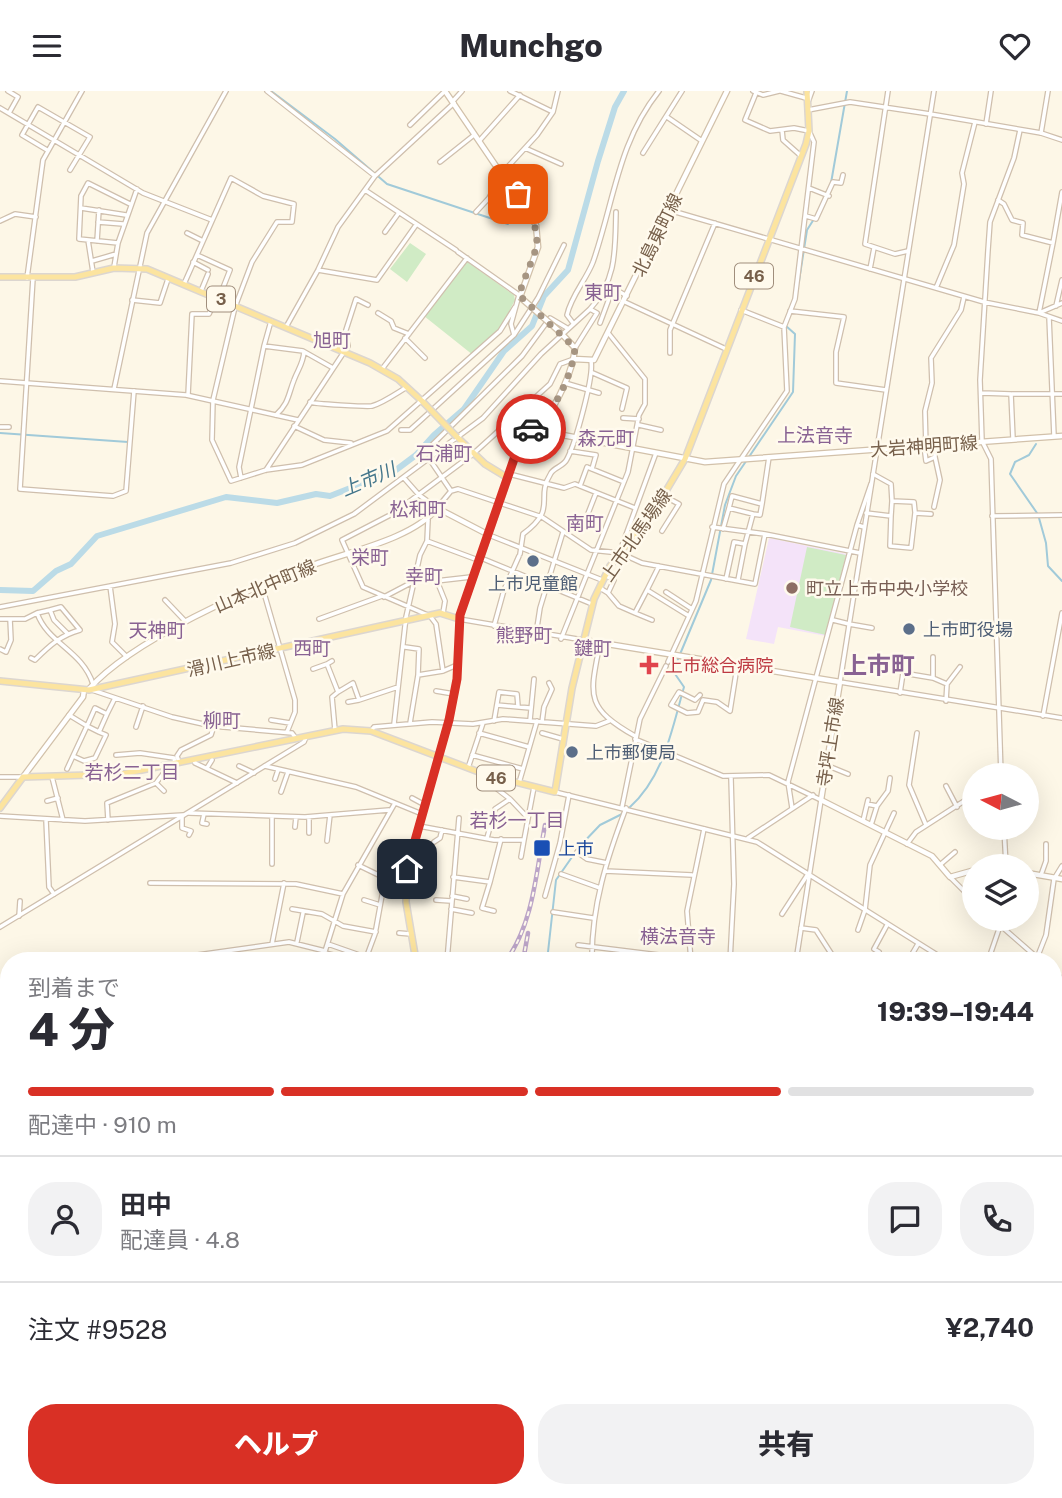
<!DOCTYPE html>
<html lang="ja">
<head>
<meta charset="utf-8">
<style>
	:root { --surface:#fff; --page:#f2f2f3; --text:#2b2b33; --muted:#7c7c81; --line:#e1e1e2; --accent:#d93025 }
	body { margin:0; font-family:"Public Sans","Noto Sans JP",sans-serif; background:var(--page); color:var(--text); height:100vh; display:flex; flex-direction:column; font-size:26px; white-space:nowrap }
	* { box-sizing:border-box; margin:0 }
	p { font-size:23px; color:var(--muted) }
	.icon { flex:none; width:38px; height:38px; fill:none; stroke:currentColor; stroke-width:2; stroke-linecap:round; stroke-linejoin:round }
	.map { position:relative; flex:1; overflow:hidden }
	.drawer { position:absolute; left:0px; top:861px; width:1062px; height:546px; display:flex; flex-direction:column; background:var(--surface); border-radius:28px 28px 0 0; box-shadow:0 7px 28px #0002 }
	.drawer>* { flex:none }
	.needle { width:46px; rotate:276deg }
	.tools { position:absolute; left:962px; top:672px; display:grid; gap:14px }
	.tools a { display:grid; place-items:center; width:77px; height:77px; border-radius:50%; background:var(--surface); box-shadow:0 7px 28px #0002; font-size:35px }
	.pin { position:absolute; display:grid; place-items:center; width:60px; height:60px; color:#fff; margin:-30px; border-radius:14px; box-shadow:0 4px 10px #0006 }
	.courier { position:absolute; display:grid; place-items:center; width:70px; height:70px; margin:-35px; border:5px solid #d93025; border-radius:50%; background:#fff; color:#222; box-shadow:0 2px 9px #0007 }
	.summary em { font-style:normal; font-weight:800 }
	.summary div { display:flex; flex-direction:column-reverse }
	.summary { display:flex; align-items:center; justify-content:space-between; height:119px; padding:0 28px }
	h1 { font-size:46px; font-weight:800; line-height:52px }
	.bar { display:grid; grid-template-columns:repeat(4,1fr); gap:10px 7px; align-content:center; height:84px; padding:0 28px }
	.bar i { height:9px; border-radius:5px; background:var(--line) }
	.bar .on { background:var(--accent) }
	.bar p { grid-column:span 4 }
	.line { display:flex; align-items:center; gap:18px; padding:0 28px; border-top:2px solid var(--line) }
	.line div { flex:1 }
	.round { display:grid; place-items:center; flex:none; width:74px; height:74px; border-radius:28px; background:var(--page) }
	.cta { display:flex; gap:14px; margin-top:auto; padding:14px 28px }
	.cta a { flex:1; height:80px; border-radius:28px; background:var(--accent); color:#fff; font-size:28px; font-weight:800; line-height:80px; text-align:center }
	.cta a+a { background:var(--page); color:var(--text) }
	header { display:flex; justify-content:space-between; align-items:center; height:91px; padding:0 28px; background:var(--surface); font-size:32px; font-weight:800 }
	.map>svg:first-child { display:block }
	.education { fill:#f4e3f9 }
	.pitch { fill:#d0ebc5 }
	.lines { fill:none; stroke-linecap:round; stroke-linejoin:round }
	.stream { stroke:#a1cad9; stroke-width:2 }
	.river { stroke:#bbdbe7; stroke-width:6 }
	.minor-casing { stroke:#cfbfad; stroke-width:6 }
	.tertiary-casing { stroke:#cfbfad; stroke-width:6 }
	.secondary-casing { stroke:#d2c1aa; stroke-width:7 }
	.primary-casing { stroke:#dcd6d0; stroke-width:8 }
	.minor { stroke:#fff; stroke-width:3.5 }
	.tertiary { stroke:#fff; stroke-width:3.5 }
	.secondary { stroke:#fff; stroke-width:4.5 }
	.primary { stroke:#fce49f; stroke-width:5 }
	.rail-casing { stroke:#bba4c7; stroke-width:4.5 }
	.rail { stroke:#fffaed; stroke-width:2; stroke-dasharray:5; stroke-linecap:butt }
	.secondary-bridge-casing { stroke:#d2c1aa; stroke-width:7; stroke-linecap:butt }
	.primary-bridge-casing { stroke:#dcd6d0; stroke-width:8; stroke-linecap:butt }
	.secondary-bridge { stroke:#fff; stroke-width:4.5 }
	.primary-bridge { stroke:#fce49f; stroke-width:5 }
	.done { stroke:#a69582; stroke-width:7; stroke-dasharray:0 12.6 }
	.route { stroke:#d93025; stroke-width:9 }
	.service-dot { fill:#5c6f8a; stroke:#fffaed; stroke-width:2.5 }
	.education-dot { fill:#8d6e63; stroke:#fffaed; stroke-width:2.5 }
	.health-dot { fill:#e0444e; stroke:#fffaed; stroke-width:2.5 }
	.transit-dot { fill:#1a4fb4; stroke:#fffaed; stroke-width:2.5 }
	.labels { text-anchor:middle; dominant-baseline:central; stroke-width:5; stroke-linejoin:round; paint-order:stroke }
	.shield { fill:#fffaed; stroke:#a08e7c; stroke-width:2 }
	.shield-label { font-size:16px; font-weight:bold; fill:#77604b }
	.street-label { font-size:18px; fill:#77604b; stroke:#fffaed }
	.service-label { font-size:18px; fill:#4e5e75; stroke:#fffaed; text-anchor:start }
	.education-label { font-size:18px; fill:#785e54; stroke:#fffaed; text-anchor:start }
	.health-label { font-size:18px; fill:#be3a42; stroke:#fffaed; text-anchor:start }
	.transit-label { font-size:18px; fill:#164399; stroke:#fffaed; text-anchor:start }
	.neighbourhood-label { font-size:19px; fill:#896293; stroke:#fffaed }
	.water-label { font-size:19px; font-style:italic; fill:#44768b; stroke:#fffaed }
	.district-label { font-size:24px; font-weight:bold; fill:#896293; stroke:#fffaed }
</style>
</head>
<body>
<header><svg class="icon" aria-label="menu" viewBox="0 0 24 24"><path d="M4 6h16M4 12h16M4 18h16"/></svg>Munchgo<svg class="icon" aria-label="heart" viewBox="0 0 24 24"><path d="M12 20l-8-8c-3-5 5-10 8-4 3-6 11-1 8 4z"/></svg></header>
<div class="map">
<svg width="1062" height="1407" viewBox="0 0 1062 1407">
	<rect width="100%" height="100%" fill="#fdf7e7"/>
	<path class="education" d="M769,447L847,463L826,545L778,536L774,553L746,548Z"/>
	<path class="pitch" d="M410,152L426,163L407,191L390,178Z
		M466,170L514,204L515,209L500,238L473,264L424,225Z
		M807,456L846,464L826,544L790,536Z"/>
	<g class="lines">
		<path class="stream" d="M271,0L335,48L387,93L508,133L515,123
			M831,92L847,0
			M799,190L807,139L814,128
			M0,342L128,351
			M1036,353L1029,364L1015,371L1010,383L1037,422
			M1039,427L1046,452L1048,475L1062,490
			M629,717C664,686 672,638 684,596L673,580L711,489L725,414L736,385L793,301L795,243L786,235
			M547,870L556,789L579,756L600,734L622,723
			M0,912L2,938
			M417,1407L420,1398"/>
		<path class="river" d="M0,499L33,500L56,480L71,473L97,445L226,406L277,412L316,403L330,405L396,379L416,364L434,344L464,318L504,260L532,235L544,205L568,179L598,70L615,16L624,0"/>
		<g class="minor-casing">
			<path id="minor" d="M8,0L18,6L9,22
				M267,0L375,85
				M510,0L553,21
				M753,0L763,4L779,0
				M781,0L806,7
				M888,0L865,153L895,163L908,160
				M453,10L462,0
				M808,11L812,0
				M0,17L143,102L212,129
				M808,19L850,11L930,23
				M667,26L702,50
				M986,33L991,0
				M410,34L445,0
				M782,39L783,49L801,65
				M1041,42L1048,0
				M480,49L520,4
				M525,57L561,73
				M47,59L22,44L38,16L90,46L70,79
				M643,62L682,0
				M440,71L474,44
				M809,97L829,105
				M365,99L456,159
				M998,109L1004,113L1012,129L1023,132L1022,144L1053,152L1039,222
				M81,117L126,124
				M669,119L984,211L1039,222L1062,230
				M476,121L489,107L503,81L537,44L553,21L558,0
				M806,125L816,128L833,91L841,92L843,84
				M0,130L15,123L36,126
				M98,131L123,133
				M385,141L398,123
				M187,142L203,150
				M88,149L93,181
				M97,150L99,119
				M118,152L79,148L81,105L88,92L130,113
				M1053,152L1062,101
				M458,161L519,204L511,233L514,244L538,207L564,154
				M197,164L230,179L219,207
				M92,170L116,163
				M193,171L208,179
				M114,176L118,152L137,98
				M870,178L874,157
				M318,179L377,189L416,134
				M27,187L43,69L82,0
				M33,187L20,398L113,405L126,400L134,300
				M184,193L231,87L263,105L294,113L292,131H277L252,171L235,216L213,309L212,349L231,390L266,379L302,374L387,340L500,240L515,216
				M613,197L627,205
				M936,197L954,154L964,93L962,82L975,31
				M201,200L208,183
				M132,209L160,212L168,188
				M625,211L726,258
				M1056,215L1062,189
				M741,219L784,236
				M790,220L844,226L836,261V292L886,299
				M378,222L391,230L394,237L409,243
				M1039,222L1062,212
				M1049,226L1054,345
				M573,232L567,224C571,205 586,189 593,171C614,111 618,51 659,0
				M600,232L613,197
				M286,236L318,179L338,136L375,85L454,12
				M405,247L425,267
				M264,255L271,230
				M575,257L597,222L590,218C617,189 615,159 616,121
				M670,262V239L715,132
				M382,278L467,167
				M593,282L627,297L622,318
				M565,292L599,302
				M982,302L1011,303L1013,348
				M1012,303H1062
				M188,304L192,223H209L216,208
				M310,311C313,313 369,316 372,315C383,312 397,302 407,296
				M276,324C289,312 288,304 294,289C298,278 303,273 304,261
				M623,327L639,328
				M639,334L661,339
				M294,335L324,349L351,352
				M0,336H9
				M401,339H410L420,330L514,244
				M520,349L532,351L538,339
				M924,355L926,370L935,366V354
				M926,355L925,320L932,292L931,267L961,219L964,206
				M428,358L522,265L550,227L567,237
				M570,360L596,364L592,378
				M430,369L451,400L458,398L542,426L591,459L620,462L642,472L755,493L765,443
				M266,379L344,261L348,255L345,242L356,208L368,214
				M509,383L564,397L575,393L635,417
				M873,383L891,393L892,410
				M241,387L239,376L264,255L303,260L333,277
				M404,387L419,404L437,417L451,400
				M580,395L587,376L624,391
				M762,413L769,366
				M934,416L940,389L935,366
				M729,417L732,405L762,413L760,424L753,423
				M866,422L891,425L890,455L911,457L915,422L931,423
				M891,425L892,410L914,411L915,421
				M992,425L1062,424
				M428,429L427,450L478,469
				M857,434L871,393
				M712,436L765,443L860,462
				M582,438L596,402
				M723,438L729,417L753,423L745,453
				M662,440L679,413L664,405
				M620,460L656,362
				M520,463L523,443C559,416 534,409 551,382C555,376 564,375 567,368C576,351 594,285 591,270
				M481,467L592,513
				M659,475L647,499L689,525
				M726,488L734,451L745,453L738,489
				M437,490L445,510L443,522
				M110,495L115,533L112,551L127,566
				M262,495L295,609V621L287,641
				M600,497L608,502L614,489L606,485
				M647,499L635,522L652,529
				M666,501L692,518
				M608,502L619,515L635,522
				M384,506L424,485L436,490L471,486
				M165,509L185,530
				M0,516L231,472L295,452L354,423L483,327L541,263L590,218
				M50,519L37,522C48,553 82,559 93,593
				M0,528H10L11,549L6,561L0,558
				M10,528H25L37,522
				M319,528L382,505
				M459,528L583,549
				M833,529L849,533
				M494,535L504,499L519,465
				M536,543L540,517L563,441
				M561,548L628,381L639,324L645,313V288L609,243
				M600,552C590,604 584,616 635,645
				M405,556L419,558L418,584L443,580
				M31,567L35,569C49,555 61,544 80,539L61,516L50,519L54,529L67,542
				M332,570L327,573L338,601L332,606L335,639
				M668,571L696,510L724,393L787,300L784,236L795,208L814,51L809,40L794,37L770,40L745,29L756,2
				M457,574L443,580L436,533L430,525L363,496L342,449L394,422L473,363L550,293L560,273L574,268
				M313,578L327,573
				M933,587L947,593L946,610
				M947,593L960,576
				M92,599L172,626L212,635L292,642L295,646
				M436,600L454,603
				M338,601L353,592L359,609L398,596
				M900,602L903,582L933,587V566
				M700,604L695,609L679,601L671,614L687,622L698,621L703,609L717,611L730,620L737,576
				M348,611L359,609
				M497,614L530,617
				M69,624L87,635L95,617L107,623L115,607
				M1043,625L1062,522
				M271,629L290,632
				M530,629L534,588
				M494,630L499,601L517,603L518,615
				M542,631L544,616L552,598L549,592
				M410,632L418,584
				M394,633L406,526L420,464L427,450
				M136,636L143,615
				M371,640L374,636L432,631L473,633L503,628L596,635L609,630
				M99,641L106,644L95,667L84,670L73,665L87,635L99,641L107,623
				M479,642L529,656
				M542,642L563,648
				M917,642L909,694L926,734
				M635,648L723,685L769,684L821,709
				M116,664L140,662L174,667L175,672
				M472,664L523,678
				M194,668L195,672L237,692
				M179,671L177,665L181,659L211,644L214,635
				M826,674L848,683
				M239,675L254,682
				M265,675L356,696L422,723
				M207,677L212,669
				M468,677L483,632
				M67,678L73,665
				M1001,684L991,368L982,350L980,289L988,159L990,131L1014,67L1020,39
				M490,685L492,694L510,708
				M52,686L63,729
				M275,688L278,679
				M156,692L164,700
				M519,692L537,630
				M946,695L957,716
				M281,701L288,681
				M412,707L425,714
				M47,710L58,707
				M867,713L877,715L871,734
				M877,715L888,700L890,687
				M622,716L640,628L666,575
				M792,717L788,691L857,434L864,436
				M189,722L305,726L389,719
				M204,723L202,732L207,733
				M0,725L85,730L183,724
				M182,725V737L191,740L189,744
				M309,726V742
				M46,729L49,796L54,803
				M108,729L107,712L156,692L166,679L165,674
				M863,730L868,709
				M419,735L494,749H524L534,696
				M295,736L296,726
				M1004,737L1006,775
				M487,747L495,718L510,708L528,727
				M748,747L813,704
				M327,750L330,724
				M434,751L440,747L442,739
				M907,753L916,741L975,703
				M577,761L587,768L607,772
				M521,766L524,749
				M272,773V725
				M941,773L955,761
				M358,774L395,792L406,794
				M605,780L692,784
				M561,783L600,797
				M1041,784L1046,770V753
				M453,786L490,791L482,817L494,820
				M950,786L975,811
				M490,791L501,748
				M150,792L296,793L343,803
				M452,805L467,808
				M545,805L560,752L569,704
				M364,809L380,814
				M436,809L451,810
				M292,818L322,823L343,835L376,841
				M451,818L472,822
				M553,821L593,827
				M782,823L808,783
				M19,825L20,810
				M993,828L1041,870
				M801,837L816,839L836,870
				M858,839L865,819L870,774L894,722
				M399,842L411,843
				M297,851L303,822
				M272,853L284,792
				M328,853L365,866
				M578,854L691,868
				M325,862L345,867
				M1037,867L1046,844L1054,788L1062,775
				M155,870L289,851L325,860
				M322,870L343,803L395,712
				M365,870L375,843L385,788
				M447,870L459,727
				M592,870C591,816 607,767 626,717
				M635,870L636,862
				M691,870L687,820L704,738
				M730,870L734,793L731,687
				M874,870L879,861L874,858L887,834
				M908,870L918,853
				M988,870L1000,835
				M1054,881L1062,888
				M0,946L9,945
				M0,993H9
				M1054,1023L1061,1024L1054,1082
				M0,1045H9
				M1054,1145L1062,1140
				M0,1241L9,1238
				M0,1262H9
				M1054,1276L1062,1277
				M0,1370L9,1369
				M1054,1378L1062,1353
				M284,1398L318,1407
				M446,1398L458,1402
				M527,1398L528,1407
				M637,1398L646,1407
				M967,1398V1407
				M138,1407L140,1398
				M195,1407L197,1398
				M223,1407L226,1398
				M253,1407L257,1398
				M347,1407L349,1403L355,1407
				M459,1407L460,1398
				M631,1407L636,1398
				M679,1407L680,1398
				M806,1407L807,1398
				M1044,1407L1047,1398"/>
		</g>
		<g class="tertiary-casing">
			<path id="tertiary" d="M934,0L840,591L1062,627
				M930,23L1041,42L1062,49
				M0,290L186,304L298,329
				M114,298L147,142L226,0
				M489,444L602,489
				M849,533L872,537
				M0,686H22
				M555,701L757,751L947,870
				M0,836L304,651L306,646
				M796,870L821,709
				M1054,968L1062,982
				M0,1153H9
				M1054,1218L1062,1208
				M547,1398L549,1407
				M53,1407L62,1398
				M379,1407L380,1398
				M714,1407L716,1398
				M974,1407L986,1398"/>
		</g>
		<g class="secondary-casing">
			<path id="secondary" d="M445,0L536,134L538,156L520,206
				M574,268L594,269L727,0
				M539,338C555,315 572,286 575,257L560,241
				M508,387L523,342L531,338L705,371L1062,345
				M583,549L840,591L821,709L932,765L950,786L975,779
				M89,598C131,550 251,496 313,474C348,461 415,447 437,417L489,444
				M23,686L83,606L84,599
				M1027,782L1062,788"/>
		</g>
		<g class="primary-casing">
			<path id="primary" d="M0,186H75L114,177L147,178L370,272L398,288L423,311
				M0,590L89,599L440,522L459,528
				M0,717L23,686L122,683L343,638L371,640L484,683L555,701L572,597L594,508L610,475L654,420L685,368L806,53L809,40L807,0
				M416,870L406,811L407,778L449,629L457,588L460,524L508,387L485,373L457,346
				M498,1398L499,1407"/>
		</g>
		<use href="#minor" class="minor"/>
		<use href="#tertiary" class="tertiary"/>
		<use href="#secondary" class="secondary"/>
		<use href="#primary" class="primary"/>
		<g class="rail-casing">
			<path id="rail" d="M506,870C534,831 536,781 545,734
				M523,870L528,842
				M0,942L9,941
				M543,1398L544,1407"/>
		</g>
		<use href="#rail" class="rail"/>
		<g class="secondary-bridge-casing">
			<path id="secondary-bridge" d="M520,206L560,241"/>
		</g>
		<g class="primary-bridge-casing">
			<path id="primary-bridge" d="M423,311L457,346"/>
		</g>
		<use href="#secondary-bridge" class="secondary-bridge"/>
		<use href="#primary-bridge" class="primary-bridge"/>
	</g>
	<g class="lines">
		<path class="done" d="M518,103C550,154 535,153 519,204L575,257C572,286 555,315 538,339L531,338"/>
		<path class="route" d="M407,778L449,629L457,588L460,524L523,342L531,338"/>
	</g>
	<g class="service-dot">
		<circle cx="533" cy="470" r="7"/>
		<circle cx="909" cy="538" r="7"/>
		<circle cx="572" cy="661" r="7"/>
	</g>
	<circle class="education-dot" cx="792" cy="497" r="7"/>
	<path class="health-dot" d="M645.5 563.5h7v7h7v7h-7v7h-7v-7h-7v-7h7z"/>
	<rect class="transit-dot" x="533" y="748" width="18" height="18" rx="3.5"/>
	<g class="labels">
		<g class="shield">
			<rect x="735" y="172.5" width="38" height="25" rx="5"/>
			<rect x="207" y="195.5" width="28" height="25" rx="5"/>
			<rect x="477" y="674.5" width="38" height="25" rx="5"/>
		</g>
		<g class="shield-label">
			<text x="754" y="185">46</text>
			<text x="221" y="208">3</text>
			<text x="496" y="687">46</text>
		</g>
		<g class="street-label">
			<text transform="translate(657 144) rotate(-64)">北島東町線</text>
			<text transform="translate(924 355) rotate(-4)">大岩神明町線</text>
			<text transform="translate(636 444) rotate(-55)">上市北馬場線</text>
			<text transform="translate(265 495) rotate(-23)">山本北中町線</text>
			<text transform="translate(231 569) rotate(-13)">滑川上市線</text>
			<text transform="translate(830 651) rotate(-81)">寺坪上市線</text>
		</g>
		<g class="service-label">
			<text x="533" y="492" text-anchor="middle">上市児童館</text>
			<text x="923" y="538">上市町役場</text>
			<text x="586" y="661">上市郵便局</text>
		</g>
		<g class="education-label">
			<text x="806" y="497">町立上市中央小学校</text>
		</g>
		<g class="health-label">
			<text x="665" y="574">上市総合病院</text>
		</g>
		<g class="transit-label">
			<text x="558" y="757">上市</text>
		</g>
		<g class="neighbourhood-label">
			<text x="603" y="201">東町</text>
			<text x="332" y="249">旭町</text>
			<text x="815" y="344">上法音寺</text>
			<text x="606" y="347">森元町</text>
			<text x="444" y="362">石浦町</text>
			<text x="418" y="418">松和町</text>
			<text x="585" y="432">南町</text>
			<text x="370" y="466">栄町</text>
			<text x="424" y="485">幸町</text>
			<text x="157" y="539">天神町</text>
			<text x="524" y="544">熊野町</text>
			<text x="312" y="557">西町</text>
			<text x="593" y="557">鍵町</text>
			<text x="222" y="629">柳町</text>
			<text x="132" y="681">若杉二丁目</text>
			<text x="517" y="729">若杉一丁目</text>
			<text x="678" y="845">横法音寺</text>
		</g>
		<g class="water-label">
			<text transform="translate(368 388) rotate(-23)">上市川</text>
		</g>
		<g class="district-label">
			<text x="879" y="574">上市町</text>
		</g>
	</g>
</svg>
<div class="tools">
<a><svg class="needle" viewBox="-14 -14 28 28"><path d="M0-13l5 13h-10z" fill="#e53935"/><path d="M0 13l5-13h-10z" fill="#7c7c81"/></svg></a>
<a><svg class="icon" aria-label="layers" viewBox="0 0 24 24"><path d="M12 4l9 5-9 5-9-5zM3 14l9 5 9-5"/></svg></a>
</div>
<div class="pin" style="left:518px;top:103px;background:#ea580c"><svg class="icon" aria-label="bag" viewBox="0 0 24 24"><path d="M5 8h14l-1 12H6zM9 8a3 3 0 0 1 6 0"/></svg></div>
<div class="pin" style="left:407px;top:778px;background:#1f2937"><svg class="icon" aria-label="home" viewBox="0 0 24 24"><path d="M3 11l9-7 9 7M6 9v11h12V9"/></svg></div>
<div class="courier" style="left:531px;top:338px"><svg class="icon" aria-label="car" viewBox="0 0 24 24"><path d="M5 17H2v-5l4-1 3-4h7l3 4 3 1v5h-3M9 17h6M6 11h13"/><circle cx="7" cy="17" r="2"/><circle cx="17" cy="17" r="2"/></svg></div>
<section class="drawer">
<div class="summary"><div><h1>4 分</h1><p>到着まで</p></div><em>19:39–19:44</em></div>
<div class="bar"><i class="on"></i><i class="on"></i><i class="on"></i><i></i><p>配達中 · 910 m</p></div>
<div class="line" style="height:126px"><a class="round"><svg class="icon" aria-label="person" viewBox="0 0 24 24"><circle cx="12" cy="8" r="4"/><path d="M4 21q1-7 8-7t8 7"/></svg></a><div><b>田中</b><p>配達員 · 4.8</p></div><a class="round"><svg class="icon" aria-label="chat" viewBox="0 0 24 24"><path d="M4 5h16v11H9l-5 4z"/></svg></a><a class="round"><svg class="icon" aria-label="phone" viewBox="0 0 24 24"><path d="M5 4h4l2 5-3 2q2 4 5 5l2-3 5 2v4C11 20 4 13 5 4z"/></svg></a></div>
<div class="line" style="height:91px"><div>注文 #9528</div><b>¥2,740</b></div>
<div class="cta"><a>ヘルプ</a><a>共有</a></div>
</section>
</div>
</body>
</html>
